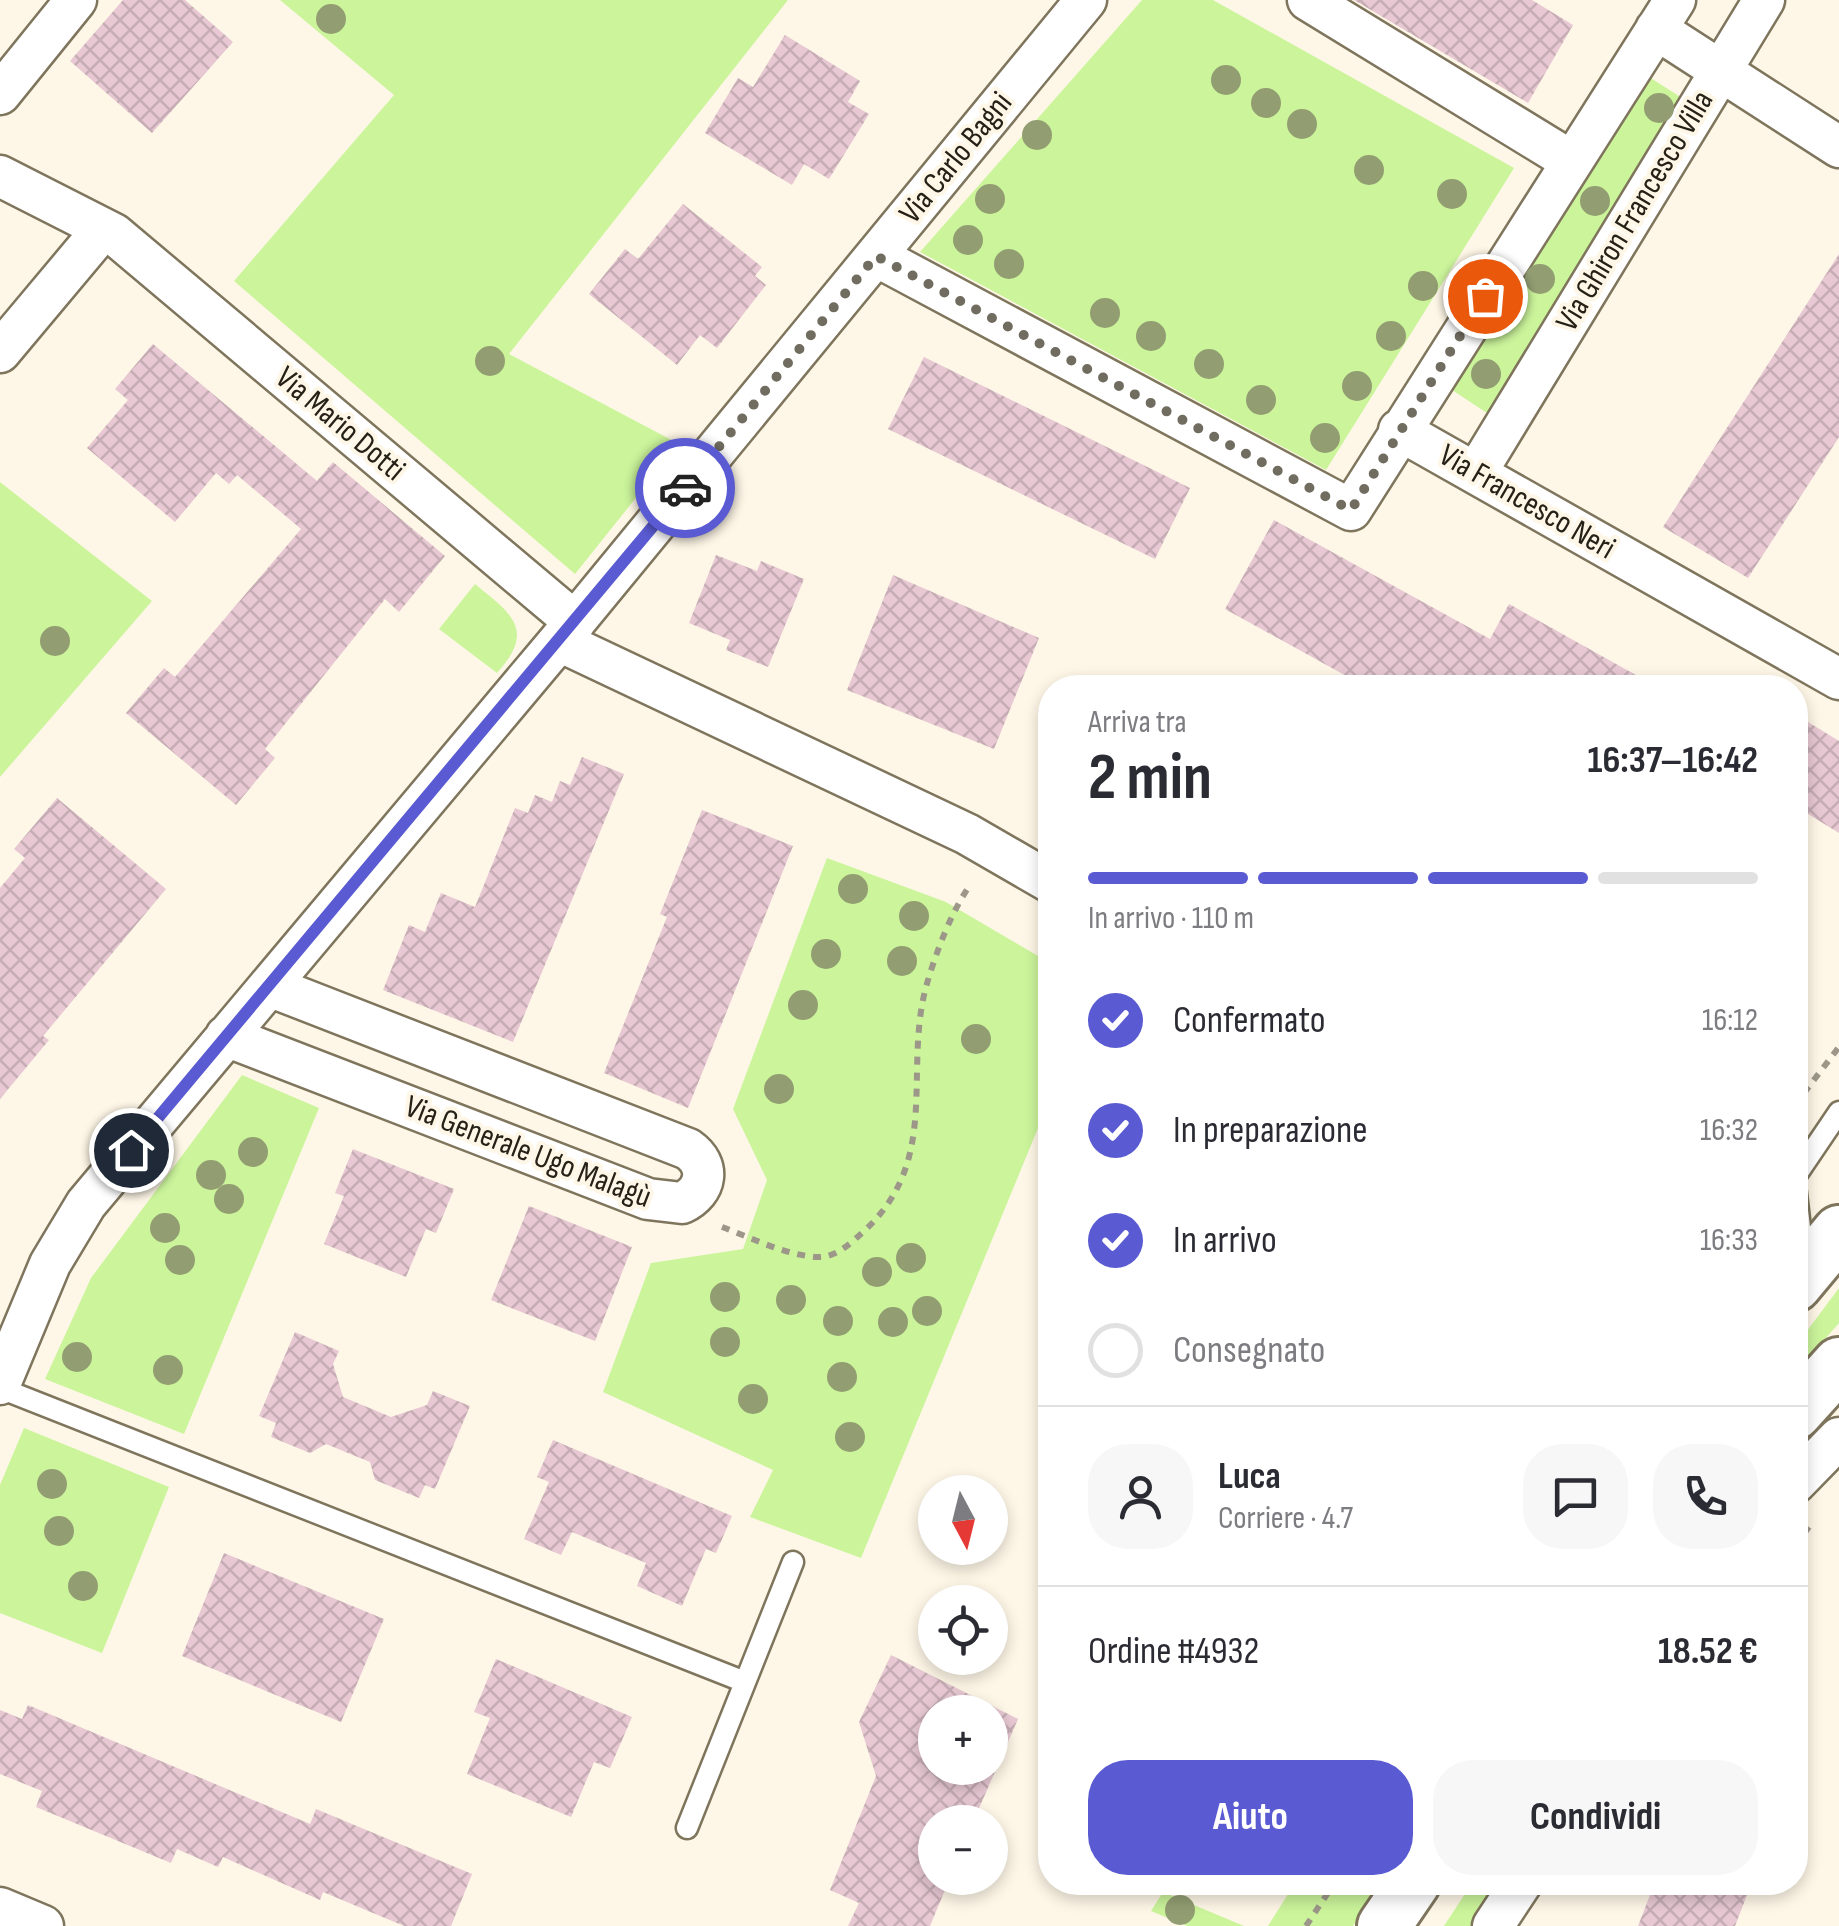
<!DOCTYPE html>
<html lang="it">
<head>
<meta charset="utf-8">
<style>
	:root { --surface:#fff; --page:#f7f7f7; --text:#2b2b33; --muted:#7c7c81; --line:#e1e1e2; --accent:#5a5bd2 }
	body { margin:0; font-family:"Sofia Sans Condensed",sans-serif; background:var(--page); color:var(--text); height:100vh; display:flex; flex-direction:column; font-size:38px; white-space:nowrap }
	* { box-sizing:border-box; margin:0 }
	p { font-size:32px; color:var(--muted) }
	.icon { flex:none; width:55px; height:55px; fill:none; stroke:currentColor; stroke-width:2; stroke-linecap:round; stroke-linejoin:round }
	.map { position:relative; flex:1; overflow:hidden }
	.drawer { position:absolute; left:1038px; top:675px; width:770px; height:1220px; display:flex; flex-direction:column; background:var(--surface); border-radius:40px; box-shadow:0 5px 15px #0003 }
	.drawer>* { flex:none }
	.needle { width:65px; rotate:173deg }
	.tools { position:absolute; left:918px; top:1475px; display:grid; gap:20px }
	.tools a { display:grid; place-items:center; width:90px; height:90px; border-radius:50%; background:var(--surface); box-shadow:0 5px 15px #0003; font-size:50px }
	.pin { position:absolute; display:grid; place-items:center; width:85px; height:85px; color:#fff; margin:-42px; border:5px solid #fff; border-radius:50%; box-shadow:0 2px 10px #0007 }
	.courier { position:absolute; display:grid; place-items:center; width:100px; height:100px; margin:-50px; border:8px solid #5a5bd2; border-radius:50%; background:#fff; color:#222; box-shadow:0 2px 12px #0007 }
	.overview em { font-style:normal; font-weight:700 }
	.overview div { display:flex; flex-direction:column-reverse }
	.overview { display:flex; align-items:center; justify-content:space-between; height:170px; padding:0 50px }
	h1 { font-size:65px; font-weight:700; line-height:75px }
	.bar { display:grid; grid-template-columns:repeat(4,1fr); gap:15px 10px; align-content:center; height:120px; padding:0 50px }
	.bar i { height:12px; border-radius:8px; background:var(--line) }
	.bar .on { background:var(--accent) }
	.bar p { grid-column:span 4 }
	.line { display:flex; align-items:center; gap:25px; padding:0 50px; border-top:2px solid var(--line) }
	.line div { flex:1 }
	.round { display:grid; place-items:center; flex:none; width:105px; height:105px; border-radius:40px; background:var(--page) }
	ol { padding:0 50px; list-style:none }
	li { display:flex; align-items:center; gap:30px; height:110px }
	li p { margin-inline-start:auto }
	li .icon { padding:10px; border-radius:50%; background:var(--accent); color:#fff; stroke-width:4 }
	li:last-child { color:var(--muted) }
	li i { width:55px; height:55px; border:5px solid var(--line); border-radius:50% }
	.action { display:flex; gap:20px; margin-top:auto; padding:20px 50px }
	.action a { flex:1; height:115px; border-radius:40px; background:var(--accent); color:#fff; font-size:40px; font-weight:700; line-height:115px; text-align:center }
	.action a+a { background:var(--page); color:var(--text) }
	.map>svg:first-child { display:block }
	.green { fill:#cbf49b }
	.building { fill:url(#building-cross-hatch); fill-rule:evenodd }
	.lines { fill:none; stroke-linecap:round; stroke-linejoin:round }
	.service-casing { stroke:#7f755d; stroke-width:25 }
	.minor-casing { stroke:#7f755d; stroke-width:45 }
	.tertiary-casing { stroke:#7f755d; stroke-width:58 }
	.path { stroke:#9c9789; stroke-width:6; stroke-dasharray:8 8; stroke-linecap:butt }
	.service { stroke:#fff; stroke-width:20 }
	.minor { stroke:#fff; stroke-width:40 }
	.tertiary { stroke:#fff; stroke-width:52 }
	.tree { fill:#929d72 }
	.done { stroke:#716c60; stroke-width:10; stroke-dasharray:0 18 }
	.route { stroke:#5a5bd2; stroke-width:12 }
	.labels { text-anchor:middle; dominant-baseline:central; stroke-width:8; stroke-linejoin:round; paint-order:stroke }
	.street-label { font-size:32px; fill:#252117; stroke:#fef7e7 }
</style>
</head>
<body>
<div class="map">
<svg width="1839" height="1926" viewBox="0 0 1839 1926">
	<defs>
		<pattern id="building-cross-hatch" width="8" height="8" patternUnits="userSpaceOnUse" patternTransform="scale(2.5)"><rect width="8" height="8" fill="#e7c8d3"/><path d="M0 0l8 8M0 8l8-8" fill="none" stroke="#c6acb4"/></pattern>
	</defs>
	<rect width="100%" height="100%" fill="#fef7e7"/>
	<path class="green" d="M280,0H788L509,354L679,444L575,574L234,281L394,95Z
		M1142,0H1213L1514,168L1326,470L920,252Z
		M1646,75L1693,105L1490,415L1443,384Z
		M0,482L152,601L0,777Z
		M475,584C512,614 536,630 497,673L439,629Z
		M827,858L946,902L1050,963V1099L861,1558L750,1517L773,1470L603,1392L651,1263L743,1249L767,1180L733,1109Z
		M242,1075L319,1108L184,1434L45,1379L91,1278Z
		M1839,1288V1323L1795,1373V1347Z
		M24,1428L169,1487L102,1653L0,1613V1485Z
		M1295,1883H1382L1353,1926H1268Z
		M1472,1883H1510L1480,1926H1444Z
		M1163,1892L1244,1926H1187L1151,1911Z"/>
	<path class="building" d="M123,0H185L233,42L152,133L70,61Z
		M1354,0H1532L1573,25L1528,103Z
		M785,35L860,81L848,102L869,114L829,179L804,164L792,185L705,133L738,78L753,87Z
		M683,204L762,267L755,276L766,285L717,348L700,335L677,365L589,294L625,249L638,259Z
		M1839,254V437L1748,578L1663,527Z
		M153,344L317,481L333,462L445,556L399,612L385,599L265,749L275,758L236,805L126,713L164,668L175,677L301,529L237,475L229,484L216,473L175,522L87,448L128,400L115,389Z
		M924,357L1190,488L1155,559L888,429Z
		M1274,520L1490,639L1509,604L1659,688H1368L1225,609Z
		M716,555L757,571L761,561L804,579L768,667L726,650L730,640L689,623Z
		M893,575L1039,638L994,749L847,690Z
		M1795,714L1839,741V833L1795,806Z
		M582,757L624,774L513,1042L383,990L409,925L425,932L441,893L475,907L515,808L528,813L535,795L552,802L560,781L570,785Z
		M57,798L166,889L43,1036L49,1040L0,1099V888L25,858L14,849Z
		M702,810L793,846L688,1108L604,1073L667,917L660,914Z
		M353,1149L454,1189L436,1233L426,1229L406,1277L324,1244L344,1196L335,1193Z
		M529,1206L632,1247L595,1341L491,1300Z
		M295,1332L339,1351L333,1364L343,1397L391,1417L427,1405L433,1391L470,1406L435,1489L425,1485L419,1498L375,1480L370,1462L326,1444L310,1453L271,1437L276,1423L259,1416Z
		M553,1440L732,1516L716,1553L706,1549L682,1606L637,1586L646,1563L572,1532L561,1555L524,1539L549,1482L537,1477Z
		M224,1553L384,1619L341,1722L182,1656Z
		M891,1655L1018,1719L973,1822H935V1878H950L930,1926H848L859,1903L830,1890L876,1776L859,1722ZM935,1712H990V1768H935Z
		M496,1659L632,1717L610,1768L594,1762L571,1817L467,1774L490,1718L474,1712Z
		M28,1705L310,1824L316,1809L472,1874L451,1926H404L323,1892L320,1900L223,1857L218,1867L177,1849L171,1863L36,1807L42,1791L0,1774V1710L22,1719Z
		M1655,1882H1752L1735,1926H1638Z"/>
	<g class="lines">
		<g class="service-casing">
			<path id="service" d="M1795,1177L1839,1112
				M1795,1185L1804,1262
				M0,1388L745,1682
				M687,1828L793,1562"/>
		</g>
		<g class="minor-casing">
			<path id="minor" d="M1308,0L1571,161
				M1656,29L1839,147
				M0,94L76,0
				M0,176L114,234L575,622
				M876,256L1351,510L1675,0
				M0,352L103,229
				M1399,430L1839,679
				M1476,473L1764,0
				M559,641L967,834L1050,882
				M226,1036L648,1199L682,1203C707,1191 711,1165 688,1149L269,986
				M0,1384L50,1264L86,1204L559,641L1086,0
				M1795,1483L1839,1438
				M0,1908L43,1926
				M1493,1926L1522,1882"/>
		</g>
		<g class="tertiary-casing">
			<path id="tertiary" d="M1795,1285L1839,1232
				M1795,1413L1839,1364
				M1384,1926L1414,1882"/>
		</g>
		<path class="path" d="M1804,1093L1839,1047
			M722,1227C752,1238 785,1255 817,1257C835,1258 850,1244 863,1232C942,1160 903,1073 926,987C935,955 950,915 968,888
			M1795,1545L1809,1527
			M1306,1926L1335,1882"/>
		<use href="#service" class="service"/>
		<use href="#minor" class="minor"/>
		<use href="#tertiary" class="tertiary"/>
	</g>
	<g class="tree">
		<circle cx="331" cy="19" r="15"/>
		<circle cx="1226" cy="80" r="15"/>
		<circle cx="1266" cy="103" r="15"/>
		<circle cx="1659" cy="108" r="15"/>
		<circle cx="1302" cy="124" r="15"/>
		<circle cx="1037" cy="135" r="15"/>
		<circle cx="1369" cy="170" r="15"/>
		<circle cx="1452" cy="194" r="15"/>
		<circle cx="990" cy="199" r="15"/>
		<circle cx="1595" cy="201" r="15"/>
		<circle cx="968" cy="240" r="15"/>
		<circle cx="1009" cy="264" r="15"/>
		<circle cx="1540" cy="279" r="15"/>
		<circle cx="1423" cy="286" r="15"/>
		<circle cx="1105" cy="313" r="15"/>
		<circle cx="1151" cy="336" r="15"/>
		<circle cx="1391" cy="336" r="15"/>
		<circle cx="490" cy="361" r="15"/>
		<circle cx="1209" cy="364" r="15"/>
		<circle cx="1486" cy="374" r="15"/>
		<circle cx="1357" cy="386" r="15"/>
		<circle cx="1261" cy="400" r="15"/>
		<circle cx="1325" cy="438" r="15"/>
		<circle cx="55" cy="641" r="15"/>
		<circle cx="853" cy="889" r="15"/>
		<circle cx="914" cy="916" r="15"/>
		<circle cx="826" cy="954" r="15"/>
		<circle cx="902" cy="961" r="15"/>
		<circle cx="803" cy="1005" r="15"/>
		<circle cx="976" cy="1039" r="15"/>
		<circle cx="779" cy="1089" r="15"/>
		<circle cx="253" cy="1152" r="15"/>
		<circle cx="211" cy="1175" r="15"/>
		<circle cx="229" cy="1199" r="15"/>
		<circle cx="165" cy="1228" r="15"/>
		<circle cx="911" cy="1258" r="15"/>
		<circle cx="180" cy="1260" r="15"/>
		<circle cx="877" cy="1272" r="15"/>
		<circle cx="725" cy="1297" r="15"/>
		<circle cx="791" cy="1300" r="15"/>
		<circle cx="927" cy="1311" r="15"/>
		<circle cx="838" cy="1321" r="15"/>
		<circle cx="893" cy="1322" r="15"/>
		<circle cx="725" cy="1342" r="15"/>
		<circle cx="77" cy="1357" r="15"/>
		<circle cx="168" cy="1370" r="15"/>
		<circle cx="842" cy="1377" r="15"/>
		<circle cx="753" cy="1399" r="15"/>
		<circle cx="850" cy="1437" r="15"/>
		<circle cx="52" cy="1484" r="15"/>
		<circle cx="59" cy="1531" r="15"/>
		<circle cx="83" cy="1586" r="15"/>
		<circle cx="1180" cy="1910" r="15"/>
	</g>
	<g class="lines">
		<path class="done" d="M685,488L876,256L1351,510L1485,296"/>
		<path class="route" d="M131,1150L685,488"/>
	</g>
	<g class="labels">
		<g class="street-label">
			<text transform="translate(956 158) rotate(-51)">Via Carlo Bagni</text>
			<text transform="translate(1635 211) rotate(-59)">Via Ghiron Francesco Villa</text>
			<text transform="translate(340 424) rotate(40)">Via Mario Dotti</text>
			<text transform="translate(1527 502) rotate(30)">Via Francesco Neri</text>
			<text transform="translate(528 1152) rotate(21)">Via Generale Ugo Malagù</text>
		</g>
	</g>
</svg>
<div class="tools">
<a><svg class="needle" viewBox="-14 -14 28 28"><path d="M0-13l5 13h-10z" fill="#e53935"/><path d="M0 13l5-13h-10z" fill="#7c7c81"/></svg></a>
<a><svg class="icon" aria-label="locate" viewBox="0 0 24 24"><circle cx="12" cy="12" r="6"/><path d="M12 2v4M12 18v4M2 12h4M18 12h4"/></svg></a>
<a>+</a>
<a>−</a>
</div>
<div class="pin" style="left:1485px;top:296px;background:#ea580c"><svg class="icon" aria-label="bag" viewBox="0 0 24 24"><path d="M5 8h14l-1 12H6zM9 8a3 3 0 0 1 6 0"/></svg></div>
<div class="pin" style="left:131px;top:1150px;background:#1f2937"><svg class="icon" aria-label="home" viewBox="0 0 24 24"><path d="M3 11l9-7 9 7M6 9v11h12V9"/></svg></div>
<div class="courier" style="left:685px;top:488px"><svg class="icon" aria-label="car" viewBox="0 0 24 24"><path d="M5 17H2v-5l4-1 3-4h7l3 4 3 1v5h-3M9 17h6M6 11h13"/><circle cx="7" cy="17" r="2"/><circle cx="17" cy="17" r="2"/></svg></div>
<section class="drawer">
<div class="overview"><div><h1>2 min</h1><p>Arriva tra</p></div><em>16:37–16:42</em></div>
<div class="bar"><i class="on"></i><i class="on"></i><i class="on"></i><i></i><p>In arrivo · 110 m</p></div>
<ol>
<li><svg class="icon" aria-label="check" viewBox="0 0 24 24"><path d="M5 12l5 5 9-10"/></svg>Confermato<p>16:12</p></li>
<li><svg class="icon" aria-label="check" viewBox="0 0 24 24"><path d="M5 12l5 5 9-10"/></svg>In preparazione<p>16:32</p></li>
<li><svg class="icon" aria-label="check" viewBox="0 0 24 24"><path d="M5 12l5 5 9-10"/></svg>In arrivo<p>16:33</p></li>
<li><i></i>Consegnato</li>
</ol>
<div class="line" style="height:180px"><a class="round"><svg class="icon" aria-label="person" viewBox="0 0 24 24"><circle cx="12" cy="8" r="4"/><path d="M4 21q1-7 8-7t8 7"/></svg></a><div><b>Luca</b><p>Corriere · 4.7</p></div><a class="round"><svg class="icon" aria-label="chat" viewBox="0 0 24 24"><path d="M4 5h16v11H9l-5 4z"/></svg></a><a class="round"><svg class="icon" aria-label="phone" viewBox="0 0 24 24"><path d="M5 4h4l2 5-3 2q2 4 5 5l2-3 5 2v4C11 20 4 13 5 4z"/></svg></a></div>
<div class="line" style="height:130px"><div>Ordine #4932</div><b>18.52 €</b></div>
<div class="action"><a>Aiuto</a><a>Condividi</a></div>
</section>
</div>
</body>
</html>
